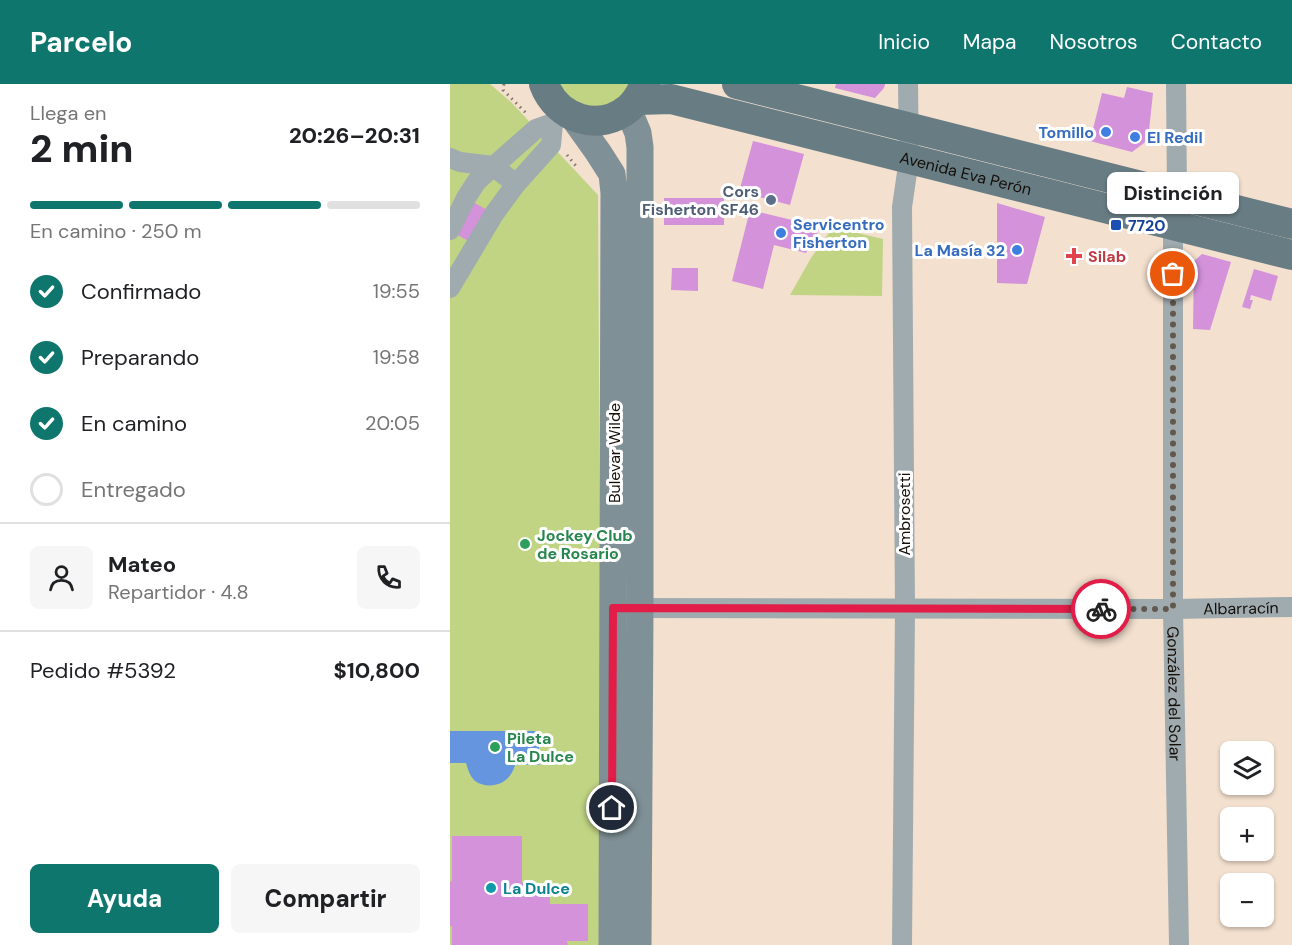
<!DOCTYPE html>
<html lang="es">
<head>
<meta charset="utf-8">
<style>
	:root { --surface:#fff; --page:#f6f6f6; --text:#202124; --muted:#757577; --line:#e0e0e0; --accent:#0f766e }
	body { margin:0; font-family:"DM Sans",sans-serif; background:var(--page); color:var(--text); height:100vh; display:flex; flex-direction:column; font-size:22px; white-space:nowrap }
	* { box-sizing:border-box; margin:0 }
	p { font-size:20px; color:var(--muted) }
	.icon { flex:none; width:33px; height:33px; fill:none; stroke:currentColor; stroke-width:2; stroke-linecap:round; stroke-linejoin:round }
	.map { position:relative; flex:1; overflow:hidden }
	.sheet { display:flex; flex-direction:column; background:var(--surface); width:450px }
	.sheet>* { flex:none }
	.tools { position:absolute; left:770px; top:657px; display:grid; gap:12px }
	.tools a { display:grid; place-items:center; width:54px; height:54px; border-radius:9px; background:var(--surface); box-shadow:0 2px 4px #0004; font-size:30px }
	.pin { position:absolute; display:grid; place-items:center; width:51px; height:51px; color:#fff; margin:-26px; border:3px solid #fff; border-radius:50%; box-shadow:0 2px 6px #0007 }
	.courier { position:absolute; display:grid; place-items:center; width:60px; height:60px; margin:-30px; border:4px solid #e11d48; border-radius:50%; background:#fff; color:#222; box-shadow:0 2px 8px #0007 }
	.bubble { position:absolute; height:42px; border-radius:9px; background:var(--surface); box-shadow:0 2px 4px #0004; font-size:20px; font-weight:800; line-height:42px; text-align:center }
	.overview em { font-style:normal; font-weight:800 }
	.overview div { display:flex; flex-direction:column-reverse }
	.overview { display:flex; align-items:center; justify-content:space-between; height:102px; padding:0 30px }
	h1 { font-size:39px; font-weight:800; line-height:45px }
	.bar { display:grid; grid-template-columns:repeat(4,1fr); gap:9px 6px; align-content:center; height:72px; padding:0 30px }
	.bar i { height:8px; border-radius:4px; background:var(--line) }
	.bar .on { background:var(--accent) }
	.bar p { grid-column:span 4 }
	.line { display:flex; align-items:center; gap:15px; padding:0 30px; border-top:2px solid var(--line) }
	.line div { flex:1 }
	.round { display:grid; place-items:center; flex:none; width:63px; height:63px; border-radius:9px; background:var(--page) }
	ol { padding:0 30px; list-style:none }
	li { display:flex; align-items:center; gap:18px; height:66px }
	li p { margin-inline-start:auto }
	li .icon { padding:6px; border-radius:50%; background:var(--accent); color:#fff; stroke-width:4 }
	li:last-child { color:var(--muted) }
	li i { width:33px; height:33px; border:3px solid var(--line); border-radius:50% }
	.primary-button { display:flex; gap:12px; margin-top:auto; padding:12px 30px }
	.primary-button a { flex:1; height:69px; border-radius:9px; background:var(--accent); color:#fff; font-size:24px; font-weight:800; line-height:69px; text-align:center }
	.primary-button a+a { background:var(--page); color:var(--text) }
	header { display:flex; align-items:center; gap:36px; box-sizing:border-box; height:84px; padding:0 30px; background:var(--accent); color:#fff }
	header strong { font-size:28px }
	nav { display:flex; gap:33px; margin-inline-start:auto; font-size:21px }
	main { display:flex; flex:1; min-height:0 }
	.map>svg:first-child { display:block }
	.green { fill:#c0d484 }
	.water { fill:#6695e0 }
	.building { fill:#d392da }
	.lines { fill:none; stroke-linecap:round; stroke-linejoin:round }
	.path { stroke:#817569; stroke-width:3; stroke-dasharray:1.5 4.5; stroke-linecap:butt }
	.street { stroke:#a0abb0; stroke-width:20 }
	.secondary { stroke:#7f9096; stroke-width:27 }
	.primary { stroke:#687c84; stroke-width:30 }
	.done { stroke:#62584d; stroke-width:6; stroke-dasharray:0 10.8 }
	.route { stroke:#e11d48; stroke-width:8 }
	.shop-dot { fill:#3f7fe0; stroke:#fff; stroke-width:2 }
	.service-dot { fill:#5c6f8a; stroke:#fff; stroke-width:2 }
	.transit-dot { fill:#1a4fb4; stroke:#fff; stroke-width:2 }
	.health-dot { fill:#e0444e; stroke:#fff; stroke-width:2 }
	.leisure-dot { fill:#2e9e5b; stroke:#fff; stroke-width:2 }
	.culture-dot { fill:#0f9aa8; stroke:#fff; stroke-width:2 }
	.labels { text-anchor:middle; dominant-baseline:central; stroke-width:6; stroke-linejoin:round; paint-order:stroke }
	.shop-label { font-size:16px; font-weight:bold; fill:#366cbe; stroke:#fff; text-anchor:end }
	.street-label { font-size:16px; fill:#140e08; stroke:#fff }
	.service-label { font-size:16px; font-weight:bold; fill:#4e5e75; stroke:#fff; text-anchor:end }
	.transit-label { font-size:16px; font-weight:bold; fill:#164399; stroke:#fff; text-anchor:start }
	.health-label { font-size:16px; font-weight:bold; fill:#be3a42; stroke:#fff; text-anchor:start }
	.leisure-label { font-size:16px; font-weight:bold; fill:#27864d; stroke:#fff; text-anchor:start }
	.culture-label { font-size:16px; font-weight:bold; fill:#0d838f; stroke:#fff; text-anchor:start }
</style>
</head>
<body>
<header>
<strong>Parcelo</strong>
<nav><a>Inicio</a><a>Mapa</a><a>Nosotros</a><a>Contacto</a></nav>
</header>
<main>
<section class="sheet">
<div class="overview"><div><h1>2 min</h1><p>Llega en</p></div><em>20:26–20:31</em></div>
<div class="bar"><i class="on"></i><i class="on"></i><i class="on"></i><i></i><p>En camino · 250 m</p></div>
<ol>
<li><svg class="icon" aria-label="check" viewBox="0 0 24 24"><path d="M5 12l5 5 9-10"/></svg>Confirmado<p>19:55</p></li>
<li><svg class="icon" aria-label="check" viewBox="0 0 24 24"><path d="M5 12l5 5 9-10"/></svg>Preparando<p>19:58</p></li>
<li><svg class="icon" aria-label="check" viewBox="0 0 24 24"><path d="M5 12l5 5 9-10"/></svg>En camino<p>20:05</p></li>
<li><i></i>Entregado</li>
</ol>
<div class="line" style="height:108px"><a class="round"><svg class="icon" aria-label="person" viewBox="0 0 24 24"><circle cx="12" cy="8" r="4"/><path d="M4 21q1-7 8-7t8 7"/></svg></a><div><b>Mateo</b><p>Repartidor · 4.8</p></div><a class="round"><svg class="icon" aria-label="phone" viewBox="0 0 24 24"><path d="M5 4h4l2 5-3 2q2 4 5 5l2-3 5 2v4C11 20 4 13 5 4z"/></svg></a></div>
<div class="line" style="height:78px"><div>Pedido #5392</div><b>$10,800</b></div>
<div class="primary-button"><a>Ayuda</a><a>Compartir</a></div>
</section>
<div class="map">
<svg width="842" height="861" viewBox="0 0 842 861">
	<rect width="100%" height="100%" fill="#f3e0ce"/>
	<path class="green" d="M0,0H40L61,18L148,111L152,810L151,861H0Z
		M94,0H195L159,35Z
		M383,143L433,155L432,212L340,211L361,174Z"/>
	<path class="water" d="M0,647H89V681H65C64,684 63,687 61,690C54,702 36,705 25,697C20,692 18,686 16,679H0Z"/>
	<path class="building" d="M386,0H435L434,4L425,14L385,4Z
		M677,3L703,9L698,56L682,68L640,57L652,9L674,14Z
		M303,57L354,70L340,121L289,108Z
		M214,114H274V141H214Z
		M21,117L39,127L22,159L4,149Z
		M547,119L595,133L577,200L547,199Z
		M300,126L371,143L356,169L324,161L313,205L282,197Z
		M752,170L781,178L760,246L743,245L744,177Z
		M222,184H248V207L221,206Z
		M804,185L828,192L821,217L801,211L800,216H803L800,225L792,223Z
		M2,752H72V799H82V809H100V820H138V857H117L118,861H2V842H0V798L2,797Z"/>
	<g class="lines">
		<path class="path" d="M54,0L53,6L77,30
			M117,71L126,82L129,80"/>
		<g class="street">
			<path id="s1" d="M726,0L727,111L724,124L723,142V525L729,861"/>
			<path d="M0,74L10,78L43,82L66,100"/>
			<path d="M0,146L16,114L27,97L86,45L103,39"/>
			<path d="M0,204L44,130L66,100L101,61L103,39L113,27"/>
			<path id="s2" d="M179,524L723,525L842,523"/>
			<path d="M452,861L455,525L452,123L459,75L458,0"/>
		</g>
		<path class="secondary" d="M178,25L188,49L190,63V524L188,861
			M123,33L148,68L162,90L164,109L162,861"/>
		<g class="primary">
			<path d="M94,0C107,35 149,49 179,24C187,17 191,9 195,0"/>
			<path d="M287,0L842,140"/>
			<path id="s3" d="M187,16L221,15L842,171"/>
		</g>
	</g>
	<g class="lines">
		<path class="done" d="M651,525H723V190"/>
		<path class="route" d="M162,724L163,524L651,525"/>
	</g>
	<g class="shop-dot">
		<circle cx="656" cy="48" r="6"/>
		<circle cx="685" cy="53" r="6"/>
		<circle cx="331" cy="149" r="6"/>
		<circle cx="567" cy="166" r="6"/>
	</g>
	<circle class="service-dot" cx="321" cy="116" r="6"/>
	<rect class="transit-dot" x="660" y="135" width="12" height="12" rx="3"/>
	<path class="health-dot" d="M621 163h6v6h6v6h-6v6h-6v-6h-6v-6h6z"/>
	<g class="leisure-dot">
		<circle cx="75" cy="460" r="6"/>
		<circle cx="45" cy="663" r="6"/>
	</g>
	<circle class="culture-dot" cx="41" cy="804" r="6"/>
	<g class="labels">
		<g class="shop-label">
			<text x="644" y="48">Tomillo</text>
			<text x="697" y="53" text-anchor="start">El Redil</text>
			<text x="343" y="140" text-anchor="start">Servicentro<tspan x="343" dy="18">Fisherton</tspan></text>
			<text x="555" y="166">La Masía 32</text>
		</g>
		<g class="street-label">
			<text stroke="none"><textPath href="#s3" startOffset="338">Avenida Eva Perón</textPath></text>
			<text transform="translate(164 369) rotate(-90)">Bulevar Wilde</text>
			<text transform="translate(454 430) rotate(-90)">Ambrosetti</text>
			<text stroke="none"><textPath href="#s2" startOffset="612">Albarracín</textPath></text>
			<text stroke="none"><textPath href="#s1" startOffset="610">González del Solar</textPath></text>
		</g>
		<g class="service-label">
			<text x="309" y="107">Cors<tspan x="309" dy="18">Fisherton SF46</tspan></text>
		</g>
		<g class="transit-label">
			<text x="678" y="141">7720</text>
		</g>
		<g class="health-label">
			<text x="638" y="172">Silab</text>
		</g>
		<g class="leisure-label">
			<text x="87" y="451">Jockey Club<tspan x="87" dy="18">de Rosario</tspan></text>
			<text x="57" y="654">Pileta<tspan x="57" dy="18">La Dulce</tspan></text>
		</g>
		<g class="culture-label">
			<text x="53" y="804">La Dulce</text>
		</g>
	</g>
</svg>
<div class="tools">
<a><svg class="icon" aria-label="layers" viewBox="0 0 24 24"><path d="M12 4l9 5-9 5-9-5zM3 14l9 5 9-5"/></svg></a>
<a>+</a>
<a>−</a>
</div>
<div class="pin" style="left:723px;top:190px;background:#ea580c"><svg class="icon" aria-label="bag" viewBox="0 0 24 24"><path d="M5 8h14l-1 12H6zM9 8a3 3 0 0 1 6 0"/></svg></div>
<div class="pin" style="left:162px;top:724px;background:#1f2937"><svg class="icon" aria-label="home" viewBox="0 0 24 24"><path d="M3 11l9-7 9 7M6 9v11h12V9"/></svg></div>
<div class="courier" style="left:651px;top:525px"><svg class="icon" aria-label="bike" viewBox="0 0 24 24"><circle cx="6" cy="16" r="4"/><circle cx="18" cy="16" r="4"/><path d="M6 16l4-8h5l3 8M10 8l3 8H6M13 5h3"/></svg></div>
<div class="bubble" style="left:657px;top:88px;width:132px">Distinción</div>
</div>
</main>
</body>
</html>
